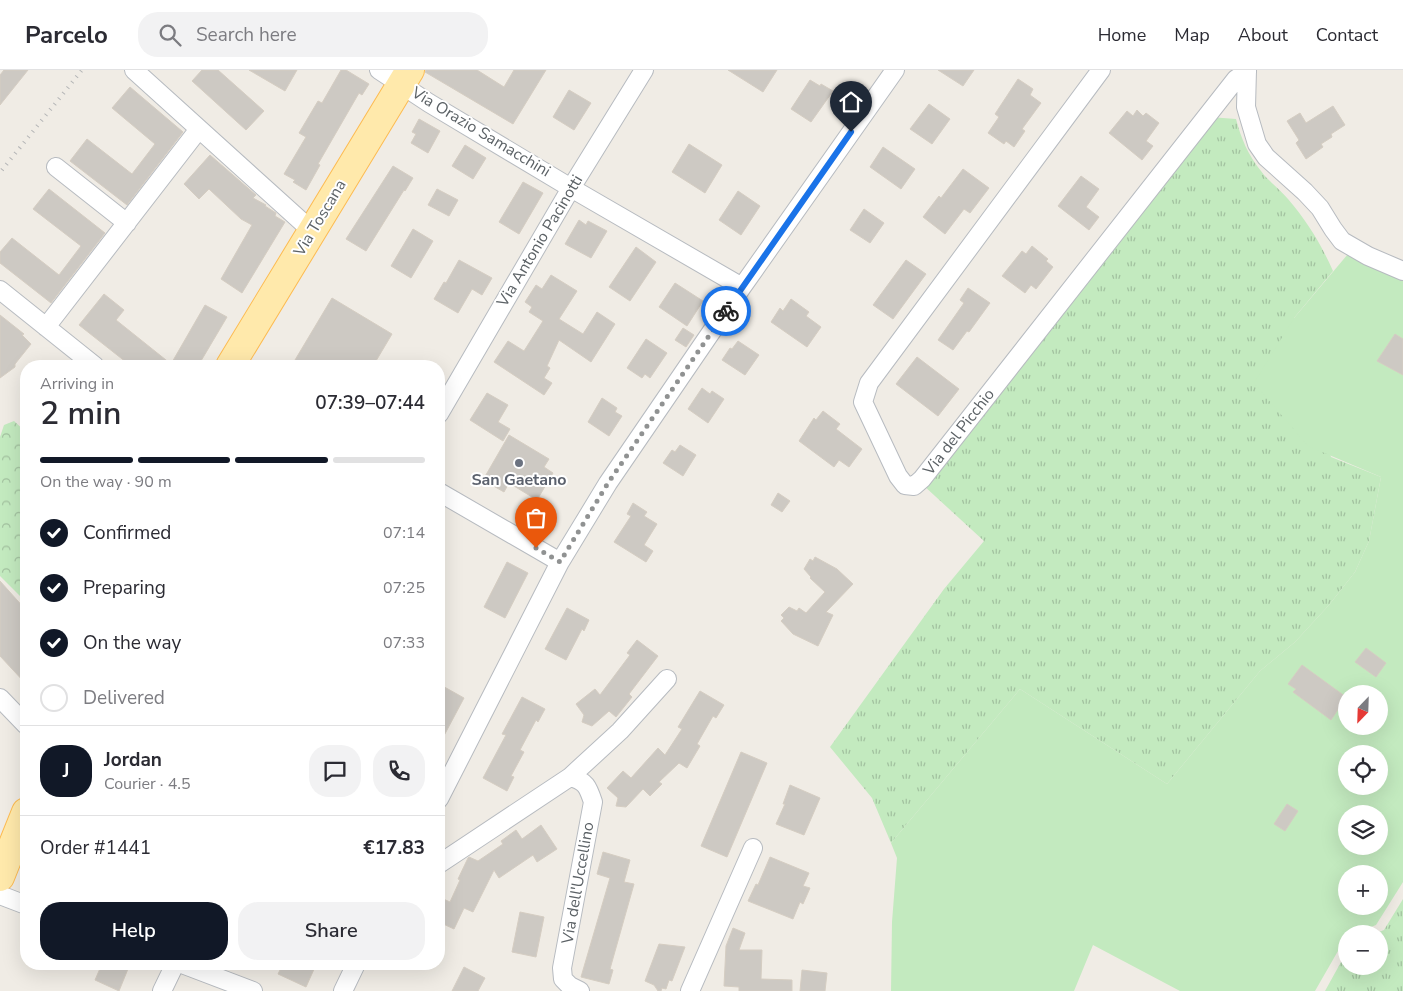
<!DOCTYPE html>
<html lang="en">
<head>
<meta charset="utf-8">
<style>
	:root { --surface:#fff; --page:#f2f2f3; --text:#2b2b33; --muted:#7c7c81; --line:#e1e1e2; --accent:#111827 }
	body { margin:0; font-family:"Nunito Sans",sans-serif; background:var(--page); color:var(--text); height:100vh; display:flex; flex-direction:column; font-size:19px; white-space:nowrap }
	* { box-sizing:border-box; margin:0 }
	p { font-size:16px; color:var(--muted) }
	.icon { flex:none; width:28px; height:28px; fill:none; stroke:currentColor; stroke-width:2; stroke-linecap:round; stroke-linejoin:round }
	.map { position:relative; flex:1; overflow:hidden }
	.details { position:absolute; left:20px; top:290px; width:425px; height:610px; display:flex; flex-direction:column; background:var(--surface); border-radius:20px; box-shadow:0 5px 20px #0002 }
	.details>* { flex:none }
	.needle { width:32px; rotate:203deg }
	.tools { position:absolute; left:1338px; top:615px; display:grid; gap:10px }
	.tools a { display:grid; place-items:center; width:50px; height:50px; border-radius:50%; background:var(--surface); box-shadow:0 5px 20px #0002; font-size:25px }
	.pin { position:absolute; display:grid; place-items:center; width:42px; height:42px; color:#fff; margin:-51px -21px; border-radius:50% 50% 50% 0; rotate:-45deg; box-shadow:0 0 5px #0007 }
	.pin .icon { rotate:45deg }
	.courier { position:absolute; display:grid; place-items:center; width:50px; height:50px; margin:-25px; border:4px solid #1a73e8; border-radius:50%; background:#fff; color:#222; box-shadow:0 1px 6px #0007 }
	.summary em { font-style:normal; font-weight:600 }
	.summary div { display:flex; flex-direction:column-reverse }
	.summary { display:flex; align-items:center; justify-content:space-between; height:85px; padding:0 20px }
	h1 { font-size:32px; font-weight:600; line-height:38px }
	.bar { display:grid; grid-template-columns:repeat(4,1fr); gap:8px 5px; align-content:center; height:60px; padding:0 20px }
	.bar i { height:6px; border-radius:4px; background:var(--line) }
	.bar .current { background:var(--accent) }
	.bar p { grid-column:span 4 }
	.line { display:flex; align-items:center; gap:12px; padding:0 20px; border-top:1px solid var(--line) }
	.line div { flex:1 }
	.round { display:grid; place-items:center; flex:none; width:52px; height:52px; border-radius:20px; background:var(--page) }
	ol { padding:0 20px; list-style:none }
	li { display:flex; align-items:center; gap:15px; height:55px }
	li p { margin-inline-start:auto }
	li .icon { padding:5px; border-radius:50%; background:var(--accent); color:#fff; stroke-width:4 }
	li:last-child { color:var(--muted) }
	li i { width:28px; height:28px; border:2px solid var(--line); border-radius:50% }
	.primary-button { display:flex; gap:10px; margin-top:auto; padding:10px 20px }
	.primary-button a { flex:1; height:58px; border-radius:20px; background:var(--accent); color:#fff; font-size:20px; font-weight:600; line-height:58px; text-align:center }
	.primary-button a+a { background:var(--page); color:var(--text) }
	header { display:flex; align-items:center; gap:30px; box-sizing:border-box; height:70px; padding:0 25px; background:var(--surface); border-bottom:1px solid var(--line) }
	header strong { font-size:24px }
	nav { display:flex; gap:28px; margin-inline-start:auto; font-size:18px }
	.search { width:350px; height:45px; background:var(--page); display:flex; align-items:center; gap:12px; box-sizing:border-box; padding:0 18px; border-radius:20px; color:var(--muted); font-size:19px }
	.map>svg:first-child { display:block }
	.grass { fill:url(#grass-tufts) }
	.forest { fill:url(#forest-crowns) }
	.park { fill:#c3eabf; fill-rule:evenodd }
	.building { fill:#cdc9c3; stroke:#d5cdc2 }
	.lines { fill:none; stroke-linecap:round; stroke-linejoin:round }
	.minor-casing { stroke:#b7bbc0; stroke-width:20 }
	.primary-casing { stroke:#fdbb51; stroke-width:30 }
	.minor { stroke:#fff; stroke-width:18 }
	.primary { stroke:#ffe9ab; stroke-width:28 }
	.rail { stroke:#b4b5b6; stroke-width:4; stroke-dasharray:1 6; stroke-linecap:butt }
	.done { stroke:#909292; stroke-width:5; stroke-dasharray:0 9 }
	.route { stroke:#1a73e8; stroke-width:6 }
	.worship-dot { fill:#6b7280; stroke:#fff; stroke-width:2 }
	.labels { text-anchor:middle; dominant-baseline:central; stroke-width:4; stroke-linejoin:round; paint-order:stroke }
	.street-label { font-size:16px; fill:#5c6266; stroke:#fff }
	.worship-label { font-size:16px; font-weight:bold; fill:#5b616d; stroke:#fff }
</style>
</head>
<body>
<header>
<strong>Parcelo</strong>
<div class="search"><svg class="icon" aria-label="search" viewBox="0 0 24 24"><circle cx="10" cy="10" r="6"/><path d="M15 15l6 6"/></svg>Search here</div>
<nav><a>Home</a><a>Map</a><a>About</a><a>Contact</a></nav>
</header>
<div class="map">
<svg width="1403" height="921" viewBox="0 0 1403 921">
	<defs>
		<pattern id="grass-tufts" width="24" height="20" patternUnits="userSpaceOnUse" patternTransform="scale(1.25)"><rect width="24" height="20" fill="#c3eabf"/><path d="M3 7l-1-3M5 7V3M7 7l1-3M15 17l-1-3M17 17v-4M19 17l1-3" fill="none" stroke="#a2c19f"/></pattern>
		<pattern id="forest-crowns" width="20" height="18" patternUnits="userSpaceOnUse" patternTransform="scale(1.25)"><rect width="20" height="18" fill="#c3eabf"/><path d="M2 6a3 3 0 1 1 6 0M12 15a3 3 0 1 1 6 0" fill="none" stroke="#a2c19f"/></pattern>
	</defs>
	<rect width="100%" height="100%" fill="#f0ece5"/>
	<path class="grass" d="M1210,47L1236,49C1241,68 1248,85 1261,101C1268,111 1280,119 1288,129C1307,151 1321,174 1333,201L1294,248L1331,387L1381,407L1369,471L1355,502L1329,535L1295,572L1260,601L1167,714L1020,619L891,773L872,728L830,677L944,519L984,471L923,415Z
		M1403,829V921H1325L1346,883V896H1379V864H1374L1384,860Z"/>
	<path class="forest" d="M14,351L26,362V532L0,506V367L4,355Z"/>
	<path class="park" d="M1348,184L1403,206V812L1376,855L1353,864H1346V867L1315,921H1180L1093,875L1074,921H891L892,852L897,788L891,773L1020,619L1167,714L1260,601L1295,572L1329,535L1355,502L1369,471L1381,407L1308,376L1254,313L1294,248ZM1346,624H1379V656H1346ZM1346,684H1379V716H1346ZM1346,744H1379V776H1346ZM1346,804H1379V836H1346Z"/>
	<path class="building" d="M4,0H28L0,35V5Z
		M202,0H218L264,41L246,60L192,11Z
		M249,0H297L285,21Z
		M341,0H346L369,14L362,25L359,23L318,94L320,95L306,120L293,112L295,110L284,104L306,67L299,63L318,31L322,33Z
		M426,0H477L504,17L514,0H546L513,54L425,2Z
		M728,0H777L763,22Z
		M938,0H974L963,16Z
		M1018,9L1033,19L1030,25L1041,33L1022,59L1025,61L1014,77L1006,71L1004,74L988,63L999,47L995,44Z
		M810,10L820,16L821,14L833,21L811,52L791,39Z
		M130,17L183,62L127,135L70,91L87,69L132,104L155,74L112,38Z
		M569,20L591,33L574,60L553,47Z
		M929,34L950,49L932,74L910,59Z
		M1333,36L1345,55L1331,64L1332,67L1321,74L1323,77L1306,89L1296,73L1299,70L1287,51L1300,43L1306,53Z
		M1137,40L1143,46L1146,43L1159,53L1146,71L1153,76L1142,90L1109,63L1127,41L1133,46Z
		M419,49L440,61L428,83L411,73L416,64L412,62Z
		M689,74L722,95L705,123L672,102Z
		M465,75L486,88L473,109L452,96Z
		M883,77L915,99L901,119L870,97Z
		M210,85L256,125L253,128L266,135L265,136L276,143L275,146L285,152L242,223L221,209L252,155L241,149L209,119L199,129L184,114Z
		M393,96L413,108L405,121L404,120L366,181L346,169Z
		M963,99L989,118L970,143L964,139L945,164L923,147L939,126L941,128Z
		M1081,106L1099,119L1086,137L1099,147L1089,160L1058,136Z
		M523,112L543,123L519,164L499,152Z
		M49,119L105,163L51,233L0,193V182L12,168L59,205L81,176L33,139Z
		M437,119L458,130L449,146L428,135Z
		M738,121L760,136L741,165L719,150Z
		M864,139L884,153L870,173L850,160Z
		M579,150L586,155L588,151L607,161L591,188L565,174Z
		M413,159L433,171L411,208L391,196Z
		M1032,176L1048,189L1046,191L1053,197L1036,219L1031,215L1025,223L1002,206L1022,181L1026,184Z
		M636,177L656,192L630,231L609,217Z
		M459,190L492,208L482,225L472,219L458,243L434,229L444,212L446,213Z
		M906,190L926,204L893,249L873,235Z
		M551,205L577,221L559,249L583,264L597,242L615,254L591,292L559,270L547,296L550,298L544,308L552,313L544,325L494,292L508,271L524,281L543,251L529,242L532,237L525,232L536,215L542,219Z
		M675,213L703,231L687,256L659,237Z
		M968,218L990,233L969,262L967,261L953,280L938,270L964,233L960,230Z
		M104,224L124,240L116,250L171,294L205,235L227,247L198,296H131L79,255Z
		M332,228L392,264L373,296H305L295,290Z
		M791,229L809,242L806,246L821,257L807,277L771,252L780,238L783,241Z
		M0,245L24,264L22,265L31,274L15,294V297L0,308Z
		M683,258L694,265L686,277L675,270Z
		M1395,264L1403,269V305L1377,291Z
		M646,269L667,283L650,308L645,304L642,308L627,298Z
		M738,271L759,285L745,305L722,290L730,278L732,279Z
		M917,287L959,319L938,346L896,314Z
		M702,318L710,324L712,321L724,329L708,353L688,339Z
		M487,323L508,335L498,352L510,359L503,371L470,350Z
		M602,328L617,338L615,342L622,346L609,366L588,352Z
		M823,341L840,354L836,359L862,379L849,397L839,390L834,397L799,371L814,348L816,350Z
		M509,365L549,389L544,397L553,403L537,430L509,413L504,422L483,410Z
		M680,375L696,385L683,406L663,393L672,380L675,382Z
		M778,423L790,431L782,442L771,435Z
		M633,433L647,442L644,446L657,454L644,475L653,481L646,492L614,472L631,446L627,444Z
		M815,487L837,499L853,514L826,542L833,545L818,576L793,564L781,551L784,548L781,545L789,537L797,541L799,538L806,543L825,522L810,508L811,507L804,499L810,489L813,491Z
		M507,492L528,503L505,548L484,537Z
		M0,511L26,540V614L0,586Z
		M567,538L589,550L584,561L582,559L566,590L545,579Z
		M637,570L658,586L629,624L632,627L616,647L609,641L592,656L582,652L584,645L576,634L595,619L600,625L630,585L627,583Z
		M1366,578L1386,593L1376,607L1355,592Z
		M1302,595L1346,627L1331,650L1293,622L1296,619L1288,614Z
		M439,614L464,628L439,675Z
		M700,621L724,635L716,648L713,646L697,674L700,676L687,698L679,693L659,712L662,714L650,726L643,719L626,737L616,736L618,728L607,718L623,701L631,708L658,678L665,685L682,659L678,657Z
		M522,627L545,639L538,652L536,650L520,680L524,682L511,706L514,707L507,721L483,708L506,665L502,664Z
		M741,682L767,693L727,787L701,776Z
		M790,715L820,728L804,765L776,754L785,734H783Z
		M1287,734L1298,741L1285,761L1274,754Z
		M541,755L557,779L537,792L533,785L499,808L494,800L473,842L464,838L454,859L439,852V827L450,832L460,810L458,809L468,788L469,787L478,791L503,774L501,771L516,760L522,769Z
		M603,782L630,790L624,812L634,814L610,899L613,900L609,914L581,907L610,808L597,804Z
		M770,787L809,803L803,816L810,818L803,834L800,832L793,849L748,831L756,814L758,815Z
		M520,842L544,847L536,887L512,882Z
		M733,858L745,863L739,880H762L761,909L792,910V921H739V917L724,916L726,876Z
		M659,874L685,877L672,911L669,910L666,919L662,918L661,921H658L654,915L645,911Z
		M102,894H130L119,921L95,910Z
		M283,894H307L315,897L306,917L278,904Z
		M464,897L485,908L478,921H452Z
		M802,900L827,903L825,921H800Z"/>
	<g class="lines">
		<g class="minor-casing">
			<path id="minor" d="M134,0L312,161
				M379,0L429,33L571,118L742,217
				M1101,0L869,313L863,332L898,406L905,415L914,416L922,409L1236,9L1247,2
				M1247,0L1246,37L1257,74L1266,87L1305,122L1320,138L1333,159L1342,171L1368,186L1403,201
				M56,97L127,153
				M0,220L95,296
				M46,257L199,59
				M439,344L571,118L644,0
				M439,422L560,492
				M0,628L26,655
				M570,707L620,661L667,609
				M439,729L560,492L608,413L742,217L895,0
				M439,794L570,707C586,711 588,717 593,732L562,898L563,909L570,916L580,921
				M0,825L26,835
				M182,894L253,921
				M162,921L175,894
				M343,921L356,894
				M690,921L753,778"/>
		</g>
		<g class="primary-casing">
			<path id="primary" d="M230,296L410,0
				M0,807L26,742"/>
		</g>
		<use href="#minor" class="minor"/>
		<use href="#primary" class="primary"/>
		<path class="rail" d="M2,100L82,0"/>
	</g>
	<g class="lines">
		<path class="done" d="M536,478L560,492L608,413L726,241"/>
		<path class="route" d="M726,241L851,62"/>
	</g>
	<circle class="worship-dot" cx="519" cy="393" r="5"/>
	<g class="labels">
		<g class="street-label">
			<text transform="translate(481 62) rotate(31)">Via Orazio Samacchini</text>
			<text transform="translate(320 148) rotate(-59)">Via Toscana</text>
			<text transform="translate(540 171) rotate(-59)">Via Antonio Pacinotti</text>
			<text transform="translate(959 362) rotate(-52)">Via del Picchio</text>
			<text transform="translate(578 813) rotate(-80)">Via dell'Uccellino</text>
		</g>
		<g class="worship-label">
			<text x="519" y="410">San Gaetano</text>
		</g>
	</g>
</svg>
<div class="tools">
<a><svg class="needle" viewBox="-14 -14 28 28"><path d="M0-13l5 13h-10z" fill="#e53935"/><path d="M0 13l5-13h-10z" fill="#7c7c81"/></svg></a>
<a><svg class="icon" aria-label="locate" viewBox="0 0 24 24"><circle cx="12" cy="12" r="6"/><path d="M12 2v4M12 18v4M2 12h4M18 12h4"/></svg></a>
<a><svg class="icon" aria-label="layers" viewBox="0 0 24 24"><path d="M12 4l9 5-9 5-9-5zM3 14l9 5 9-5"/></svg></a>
<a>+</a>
<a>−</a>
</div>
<div class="pin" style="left:536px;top:478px;background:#ea580c"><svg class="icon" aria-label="bag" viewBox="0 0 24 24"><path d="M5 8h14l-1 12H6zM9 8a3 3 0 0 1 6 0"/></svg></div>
<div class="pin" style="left:851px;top:62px;background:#1f2937"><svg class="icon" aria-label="home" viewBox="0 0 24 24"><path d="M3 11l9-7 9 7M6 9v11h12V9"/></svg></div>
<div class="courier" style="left:726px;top:241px"><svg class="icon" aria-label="bike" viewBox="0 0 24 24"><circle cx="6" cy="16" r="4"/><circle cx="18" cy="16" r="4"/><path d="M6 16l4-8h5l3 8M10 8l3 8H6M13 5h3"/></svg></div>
<section class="details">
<div class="summary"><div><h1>2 min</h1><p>Arriving in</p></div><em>07:39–07:44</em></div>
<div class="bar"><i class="current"></i><i class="current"></i><i class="current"></i><i></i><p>On the way · 90 m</p></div>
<ol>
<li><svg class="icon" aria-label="check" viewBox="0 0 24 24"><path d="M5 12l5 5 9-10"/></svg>Confirmed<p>07:14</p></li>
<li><svg class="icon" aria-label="check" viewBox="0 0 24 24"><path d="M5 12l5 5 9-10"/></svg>Preparing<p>07:25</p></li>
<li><svg class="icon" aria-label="check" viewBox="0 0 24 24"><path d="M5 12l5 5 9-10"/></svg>On the way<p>07:33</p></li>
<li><i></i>Delivered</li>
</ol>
<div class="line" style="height:90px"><b class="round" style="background:var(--accent);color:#fff">J</b><div><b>Jordan</b><p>Courier · 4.5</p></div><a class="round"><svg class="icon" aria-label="chat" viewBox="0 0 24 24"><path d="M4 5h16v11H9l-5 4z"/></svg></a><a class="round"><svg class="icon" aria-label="phone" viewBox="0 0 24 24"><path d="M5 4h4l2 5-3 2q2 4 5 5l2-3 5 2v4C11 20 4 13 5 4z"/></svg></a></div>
<div class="line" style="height:65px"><div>Order #1441</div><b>€17.83</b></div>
<div class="primary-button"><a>Help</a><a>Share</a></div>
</section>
</div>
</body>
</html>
